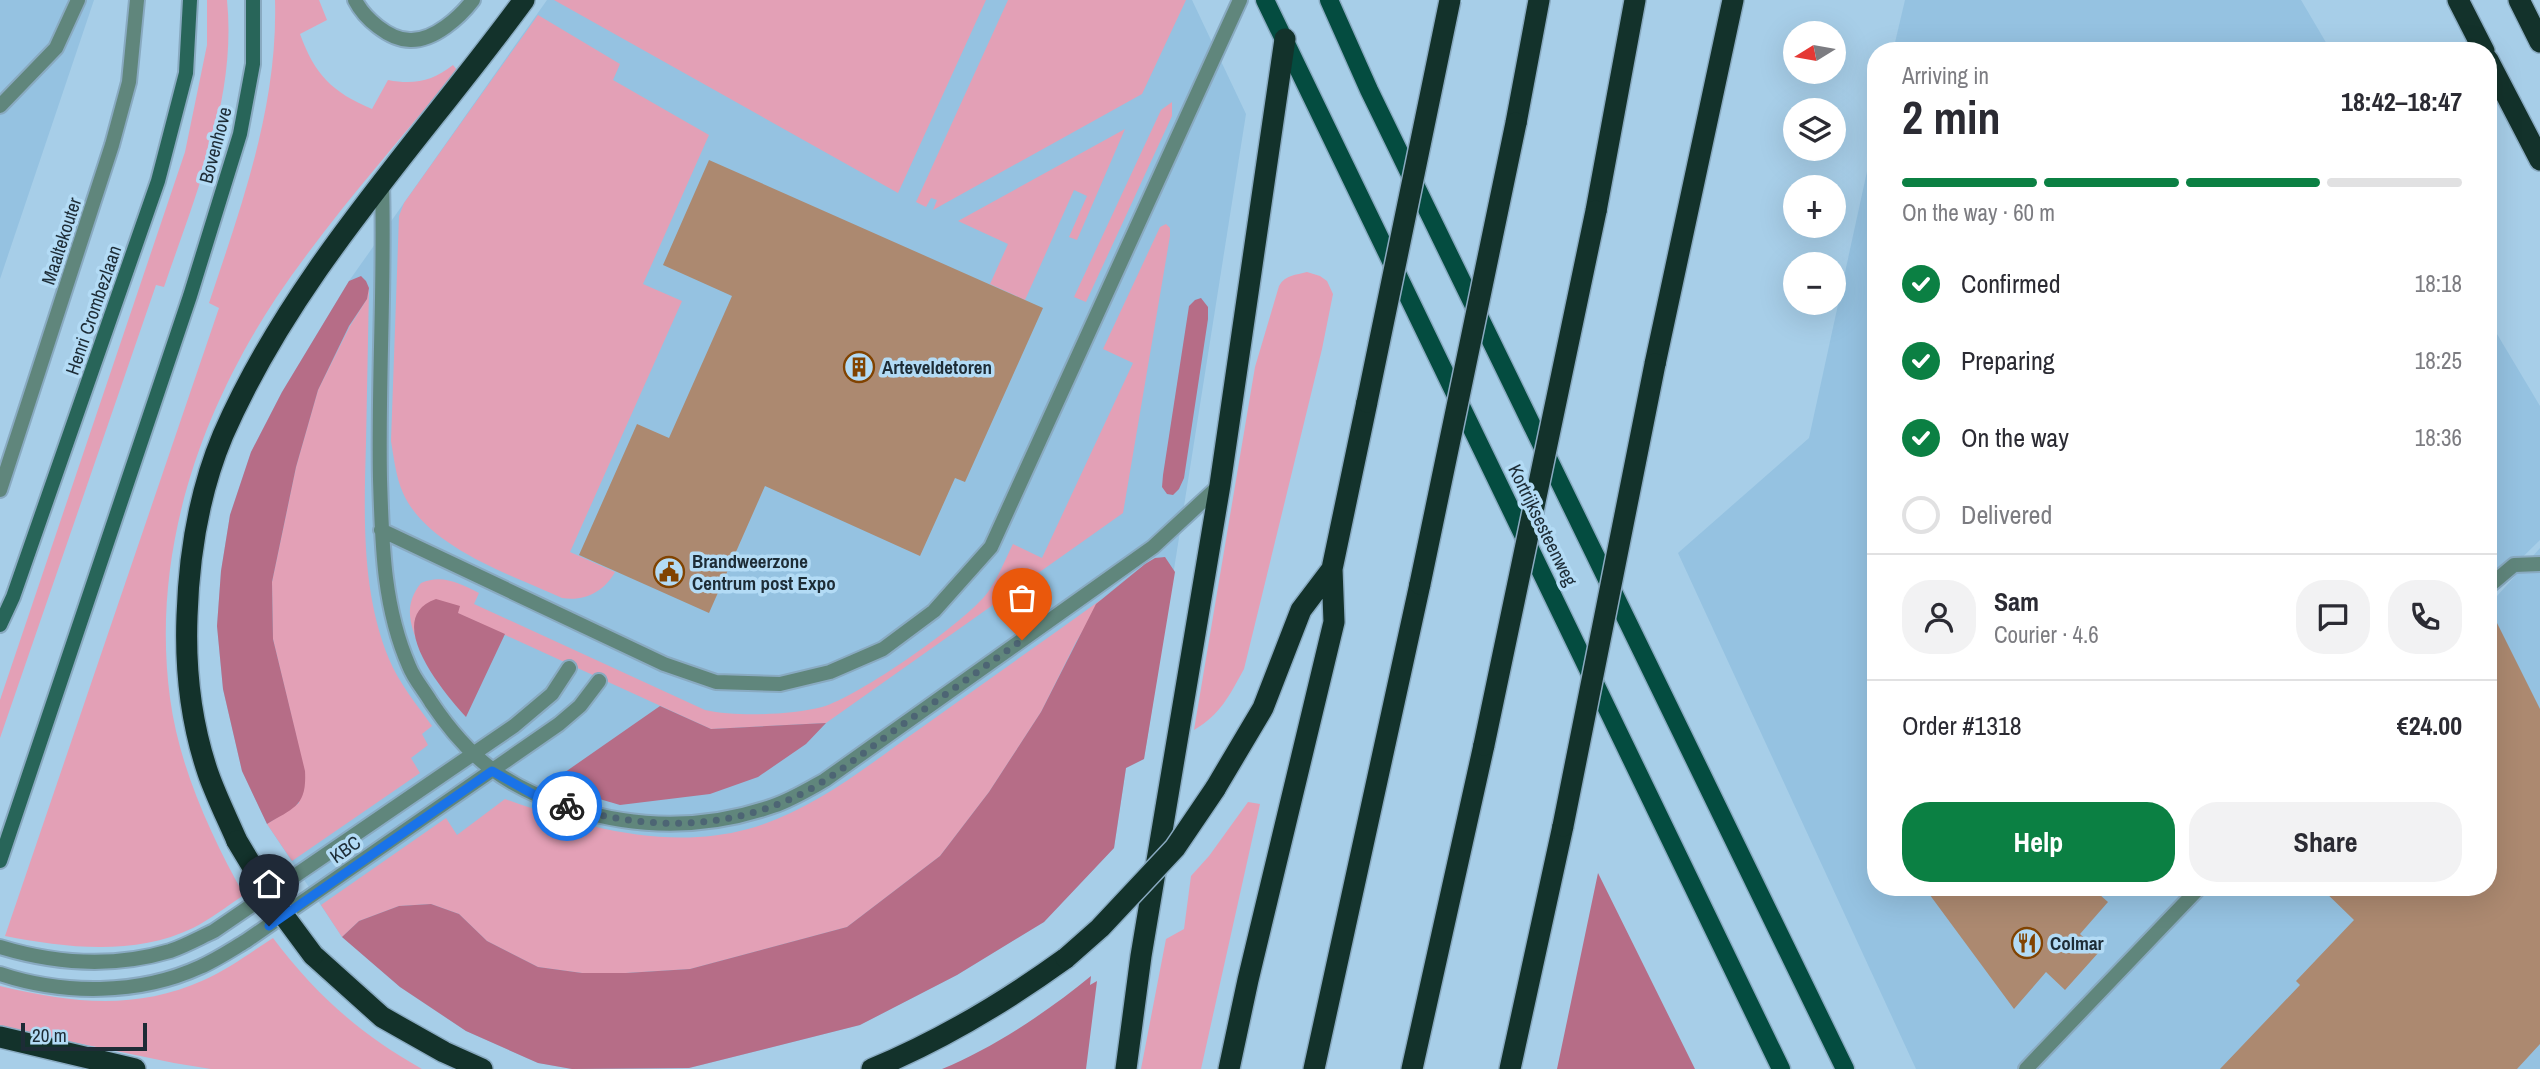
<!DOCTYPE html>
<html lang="en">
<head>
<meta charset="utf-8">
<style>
	:root { --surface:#fff; --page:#f2f2f3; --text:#2b2b33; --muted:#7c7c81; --line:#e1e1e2; --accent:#0b8043 }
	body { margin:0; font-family:"Archivo Narrow",sans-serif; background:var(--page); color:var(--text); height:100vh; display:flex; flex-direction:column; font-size:26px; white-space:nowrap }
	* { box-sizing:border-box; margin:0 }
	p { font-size:23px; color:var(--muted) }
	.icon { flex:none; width:38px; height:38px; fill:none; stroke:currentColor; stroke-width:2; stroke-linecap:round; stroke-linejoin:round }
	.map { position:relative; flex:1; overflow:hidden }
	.panel { position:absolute; left:1867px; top:42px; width:630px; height:854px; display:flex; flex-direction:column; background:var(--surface); border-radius:28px; box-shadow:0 7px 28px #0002 }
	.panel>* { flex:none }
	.needle { width:46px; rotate:259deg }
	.fabs { position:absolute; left:1783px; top:21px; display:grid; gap:14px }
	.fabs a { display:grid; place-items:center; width:63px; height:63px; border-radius:50%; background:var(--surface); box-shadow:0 7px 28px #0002; font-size:35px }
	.scale { position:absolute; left:21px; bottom:18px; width:126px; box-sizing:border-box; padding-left:7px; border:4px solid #1d2c36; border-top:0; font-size:19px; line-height:24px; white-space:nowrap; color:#1d2c36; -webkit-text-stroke:5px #b3dbf5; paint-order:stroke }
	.pin { position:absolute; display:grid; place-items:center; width:60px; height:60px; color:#fff; margin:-72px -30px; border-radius:50% 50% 50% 0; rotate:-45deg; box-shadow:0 0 7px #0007 }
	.pin .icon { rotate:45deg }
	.courier { position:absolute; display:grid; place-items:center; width:70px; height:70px; margin:-35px; border:5px solid #1a73e8; border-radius:50%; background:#fff; color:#222; box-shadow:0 2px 9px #0007 }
	.head em { font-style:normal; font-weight:700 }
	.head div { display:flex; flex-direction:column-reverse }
	.head { display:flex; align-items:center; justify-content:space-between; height:119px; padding:0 35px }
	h1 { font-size:46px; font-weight:700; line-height:52px }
	.bar { display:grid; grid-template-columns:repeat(4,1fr); gap:10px 7px; align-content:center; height:84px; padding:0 35px }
	.bar i { height:9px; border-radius:5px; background:var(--line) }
	.bar .on { background:var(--accent) }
	.bar p { grid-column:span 4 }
	.line { display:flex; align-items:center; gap:18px; padding:0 35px; border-top:2px solid var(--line) }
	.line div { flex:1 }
	.round { display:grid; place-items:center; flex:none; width:74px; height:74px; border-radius:28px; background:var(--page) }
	ol { padding:0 35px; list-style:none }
	li { display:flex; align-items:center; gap:21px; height:77px }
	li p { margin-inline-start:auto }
	li .icon { padding:7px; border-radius:50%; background:var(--accent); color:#fff; stroke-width:4 }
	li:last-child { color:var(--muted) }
	li i { width:38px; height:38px; border:4px solid var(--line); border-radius:50% }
	.primary-button { display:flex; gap:14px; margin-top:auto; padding:14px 35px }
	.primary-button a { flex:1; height:80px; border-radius:28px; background:var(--accent); color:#fff; font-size:28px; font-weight:700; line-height:80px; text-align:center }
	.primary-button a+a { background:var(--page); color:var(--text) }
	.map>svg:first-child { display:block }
	.built { fill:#95c2e1 }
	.green { fill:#e3a0b6 }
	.forest { fill:#b66d87 }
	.building { fill:#ac8970 }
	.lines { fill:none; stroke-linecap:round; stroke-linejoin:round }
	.lane-casing { stroke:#89aac1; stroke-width:18 }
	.street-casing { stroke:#89aac1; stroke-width:18 }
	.secondary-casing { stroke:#89aac1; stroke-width:18 }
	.primary-casing { stroke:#89aac1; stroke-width:21 }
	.highway-casing { stroke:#89aac1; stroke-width:24 }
	.lane { stroke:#60867c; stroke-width:14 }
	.street { stroke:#60867c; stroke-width:14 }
	.secondary { stroke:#286559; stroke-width:14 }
	.primary { stroke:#044c40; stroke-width:18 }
	.highway { stroke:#13322b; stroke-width:21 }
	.highway-bridge-casing { stroke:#89aac1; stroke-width:24; stroke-linecap:butt }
	.highway-bridge { stroke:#13322b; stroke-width:21 }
	.done { stroke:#4d6574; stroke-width:7; stroke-dasharray:0 12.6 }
	.route { stroke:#1a73e8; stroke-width:9 }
	.labels { text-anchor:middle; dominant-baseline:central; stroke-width:7; stroke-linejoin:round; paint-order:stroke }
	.street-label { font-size:19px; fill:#1d2c36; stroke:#b3dbf5 }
	.poi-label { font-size:19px; font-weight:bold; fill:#1d2c36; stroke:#b3dbf5; text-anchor:start }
</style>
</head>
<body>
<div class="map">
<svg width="2540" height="1069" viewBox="0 0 2540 1069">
	<rect width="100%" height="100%" fill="#a7cee8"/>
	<path class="built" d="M0,0H94L0,279Z
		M547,0H1192L1246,114L1144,759L1126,768L1114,848L1044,922L957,975L860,1025L689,1068L572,1069L538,1063L466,1031L400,987L342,937L267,824L242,771L223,689L217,626L221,571L230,515L251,452L282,392L349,281Z
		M1905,0H2301L2331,51H1893Z
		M1876,130V887H2488L2489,605L2540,548V1069H1916L1678,553L1809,438Z
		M2488,319L2540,406V540L2489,590Z"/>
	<path class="green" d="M207,0H227C237,98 195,196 164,287L156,285L0,738V700L185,152L207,45Z
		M275,0H319L327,20L300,34C315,75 332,92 372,109L388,80C414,85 433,81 453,65L457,70C396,145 330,218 276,298C198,416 151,556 170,698C179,767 211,836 244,895C227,906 211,919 193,928C135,956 66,948 5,936L219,308L209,303C242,204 278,106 275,0Z
		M554,0H986L898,193Z
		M1008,0H1186L1142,94L933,210L937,200L931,198L926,207L916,202Z
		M538,15L620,64L613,80L709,135L643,284L682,301L570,552L615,572C605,591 584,602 562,598C511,575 427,547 403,493C396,477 394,459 391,441L399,216L404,203Z
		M1172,102V116L1086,302L1074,297L1161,110Z
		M1125,129L1077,240L1069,237L1087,196L1074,190L1025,300L990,284L1008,244L958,221Z
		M1166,224L1170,228V236L1123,513L826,723L711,729L457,613L414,630L420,649C410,624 403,606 421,583C442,574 459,583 479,593L474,604L705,710C737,717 790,715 822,707C858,697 966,622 988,592C998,578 1005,560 1013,544L1042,558L1133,363L1103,349L1160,227Z
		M1307,272L1320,276L1327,281L1333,294L1322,349L1244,669C1229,696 1221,714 1194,730L1255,367L1279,286C1285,275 1296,275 1307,272Z
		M369,288C368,340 367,391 366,443C364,515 361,591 389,659C399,683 417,705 432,726L422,734L428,745L411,758L420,773L292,861L267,824L299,803L297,740L273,639L272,582L296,467L318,390L350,326L367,299Z
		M1102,599L1076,642L1041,712L989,792L940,856L847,927L690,969L626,973H582L538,967L487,941L459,914L431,904L399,906L359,921L342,937L321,905L446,818L457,835L505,799C582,827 667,851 748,829C813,811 867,766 921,728C981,685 1042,642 1102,599Z
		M1248,802L1260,804L1201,1069H1141L1166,939L1184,929L1191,876L1209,856Z
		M273,938C316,995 360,1034 422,1069H211L174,1063L0,1027V986C72,1003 135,1011 204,980C229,969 251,952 273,938Z"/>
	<path class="forest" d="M361,276L366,281L369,288L367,299L349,326L318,390L296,467L272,582L273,639L305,771C307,806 294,808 267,824L242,771L223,689L217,626L221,571L230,515L251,452L282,392L349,281Z
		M1201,298L1208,307V319L1184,478L1179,489L1173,495L1167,494L1162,487L1163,475L1189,306L1195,300Z
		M1165,557L1175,572L1144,759L1126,768L1114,848L1044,922L957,975L860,1025L689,1068L572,1069L538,1063L466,1031L400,987L342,937L359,921L399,906L431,904L459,914L487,941L538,967L582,973H626L690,969L847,927L940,856L989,792L1041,712L1096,604L1145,564L1155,558Z
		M436,599L460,606L458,613L505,634L466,717C444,693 381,618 436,599Z
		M660,706L711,729L826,723L806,744L758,777L710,794L620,805L548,784Z
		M1598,873L1695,1069H1557Z
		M1091,976L1090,985L1097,981L1086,1069H942C995,1047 1047,1012 1091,976Z"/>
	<path class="building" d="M709,160L1043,308L965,482L955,478L920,556L765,486L709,613L579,555L637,424L669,438L732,296L663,265Z
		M2488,605L2540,709V1044L2517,1069H2220L2300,985L2296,981L2354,920L2320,887H2488Z
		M1924,887H2091L2108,902L2080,934L2099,952L2065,990L2046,972L2014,1009Z"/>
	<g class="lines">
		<g class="lane-casing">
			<path id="lane" d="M355,0C364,18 389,40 410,40C434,41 460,17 473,0
				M0,106L56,48L78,0
				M382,183C385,282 378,380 380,479C382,543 383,607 409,666C414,679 424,690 431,702C469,759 506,787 571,808C638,829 707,829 773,806C791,800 809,789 825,780L1153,547L1220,485
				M381,530L664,664L716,682L780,684L830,672L883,649L934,611L991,547L1240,0
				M2488,587L2514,565L2540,564
				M0,947C56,964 113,968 170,951C185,946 199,938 214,931L514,726L552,694L569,668
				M0,974C63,995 139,995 200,967C216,960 231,950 246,941L559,724L580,706L599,681"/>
		</g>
		<g class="street-casing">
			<path id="street" d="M0,490L112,145L129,82L137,0
				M2026,1069L2200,887"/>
		</g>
		<g class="secondary-casing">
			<path id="secondary" d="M0,625L13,597L158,181L186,73L190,0
				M0,861L190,296L240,134L253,64V0"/>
		</g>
		<g class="primary-casing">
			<path id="primary" d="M1265,0L1781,1069
				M1329,0L1369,90L1845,1069"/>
		</g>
		<g class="highway-casing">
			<path id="highway" d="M2458,0L2484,51
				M2519,0L2540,42
				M2488,60L2540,160
				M1516,123L1539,0
				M1596,211L1635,0
				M1655,364L1733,0
				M1215,789L1263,708L1301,610L1332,569
				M237,841C227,818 216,796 208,773C191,723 185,668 187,616C189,554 199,492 223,435C294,272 420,142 524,0
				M313,955L382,1017L444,1052L482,1069
				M0,1037L135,1069
				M872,1069C942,1040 1005,1002 1066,958
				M1126,1069L1141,956L1220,485L1285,39
				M1229,1069L1248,980L1334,622L1332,569L1367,402
				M1314,1069L1420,584
				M1412,1069L1484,745
				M1510,1069L1563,826"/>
		</g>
		<use href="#lane" class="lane"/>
		<use href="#street" class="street"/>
		<use href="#secondary" class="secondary"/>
		<use href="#primary" class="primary"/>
		<use href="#highway" class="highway"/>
		<g class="highway-bridge-casing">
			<path id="highway-bridge" d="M1367,402L1450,0
				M1420,584L1516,123
				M1484,745L1596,211
				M1563,826L1655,364
				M237,841L273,901L313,955
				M1066,958L1100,928L1175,848L1215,789"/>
		</g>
		<use href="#highway-bridge" class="highway-bridge"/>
	</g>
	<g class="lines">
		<path class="done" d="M567,806C655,834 749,830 827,779C851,763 873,746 896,729C938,700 980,670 1022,640"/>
		<path class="route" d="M269,926L492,771L540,798L567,806"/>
	</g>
	<defs>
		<g id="building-ring" transform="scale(1.575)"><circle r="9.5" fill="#b3dbf5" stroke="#814301" stroke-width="1.5"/><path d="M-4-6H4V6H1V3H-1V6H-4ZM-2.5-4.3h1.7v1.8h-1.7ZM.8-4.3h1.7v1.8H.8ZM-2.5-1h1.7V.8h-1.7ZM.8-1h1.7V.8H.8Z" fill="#814301"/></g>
		<g id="civic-ring" transform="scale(1.575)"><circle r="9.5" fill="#b3dbf5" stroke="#814301" stroke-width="1.5"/><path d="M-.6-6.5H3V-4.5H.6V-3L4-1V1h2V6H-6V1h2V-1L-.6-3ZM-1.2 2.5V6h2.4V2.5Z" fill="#814301"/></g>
		<g id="restaurant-ring" transform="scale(1.575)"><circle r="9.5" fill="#b3dbf5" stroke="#814301" stroke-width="1.5"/><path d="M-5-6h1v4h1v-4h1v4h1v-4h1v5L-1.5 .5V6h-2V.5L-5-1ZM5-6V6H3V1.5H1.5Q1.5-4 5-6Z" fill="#814301"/></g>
	</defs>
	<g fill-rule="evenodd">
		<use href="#building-ring" x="859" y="367"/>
		<use href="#civic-ring" x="669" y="572"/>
		<use href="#restaurant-ring" x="2027" y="943"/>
	</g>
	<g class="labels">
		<g class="street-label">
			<text transform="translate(215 145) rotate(-75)">Bovenhove</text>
			<text transform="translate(61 241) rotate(-72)">Maaltekouter</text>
			<text transform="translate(93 310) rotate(-71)">Henri Crombezlaan</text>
			<text transform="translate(1543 525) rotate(64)">Kortrijksesteenweg</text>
			<text transform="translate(345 849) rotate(-35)">KBC</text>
		</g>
		<g class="poi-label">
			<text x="882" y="367">Arteveldetoren</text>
			<text x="692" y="561">Brandweerzone<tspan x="692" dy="22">Centrum post Expo</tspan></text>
			<text x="2050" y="943">Colmar</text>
		</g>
	</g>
</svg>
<div class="fabs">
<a><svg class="needle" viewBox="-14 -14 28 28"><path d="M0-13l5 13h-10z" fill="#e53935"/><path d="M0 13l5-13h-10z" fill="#7c7c81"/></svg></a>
<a><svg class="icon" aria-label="layers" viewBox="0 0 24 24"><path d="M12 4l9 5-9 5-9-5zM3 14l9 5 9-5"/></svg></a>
<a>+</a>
<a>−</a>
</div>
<div class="scale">20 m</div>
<div class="pin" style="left:1022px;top:640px;background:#ea580c"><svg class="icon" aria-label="bag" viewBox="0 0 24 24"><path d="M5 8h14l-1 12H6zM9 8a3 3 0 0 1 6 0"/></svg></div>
<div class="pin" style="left:269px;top:926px;background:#1f2937"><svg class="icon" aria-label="home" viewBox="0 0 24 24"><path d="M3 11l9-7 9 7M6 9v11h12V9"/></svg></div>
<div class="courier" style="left:567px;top:806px"><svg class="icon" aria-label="bike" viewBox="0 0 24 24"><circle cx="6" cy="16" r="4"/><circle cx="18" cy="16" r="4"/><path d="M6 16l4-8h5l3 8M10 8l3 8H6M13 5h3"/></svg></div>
<section class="panel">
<div class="head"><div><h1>2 min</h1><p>Arriving in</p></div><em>18:42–18:47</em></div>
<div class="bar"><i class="on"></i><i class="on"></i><i class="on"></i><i></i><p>On the way · 60 m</p></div>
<ol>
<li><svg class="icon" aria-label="check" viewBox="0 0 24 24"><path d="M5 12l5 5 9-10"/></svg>Confirmed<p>18:18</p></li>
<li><svg class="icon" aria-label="check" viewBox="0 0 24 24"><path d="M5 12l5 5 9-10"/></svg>Preparing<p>18:25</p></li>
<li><svg class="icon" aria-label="check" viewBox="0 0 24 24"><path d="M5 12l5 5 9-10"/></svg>On the way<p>18:36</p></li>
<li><i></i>Delivered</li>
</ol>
<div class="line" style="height:126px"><a class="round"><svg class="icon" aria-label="person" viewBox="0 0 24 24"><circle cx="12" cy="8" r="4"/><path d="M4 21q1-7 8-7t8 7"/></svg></a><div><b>Sam</b><p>Courier · 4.6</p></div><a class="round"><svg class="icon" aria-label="chat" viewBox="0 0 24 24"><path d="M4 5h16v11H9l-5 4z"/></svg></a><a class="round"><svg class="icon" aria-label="phone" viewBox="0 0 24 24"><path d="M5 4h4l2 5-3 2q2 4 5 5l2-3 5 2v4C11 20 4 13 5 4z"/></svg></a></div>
<div class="line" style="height:91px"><div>Order #1318</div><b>€24.00</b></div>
<div class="primary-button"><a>Help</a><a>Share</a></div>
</section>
</div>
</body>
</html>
